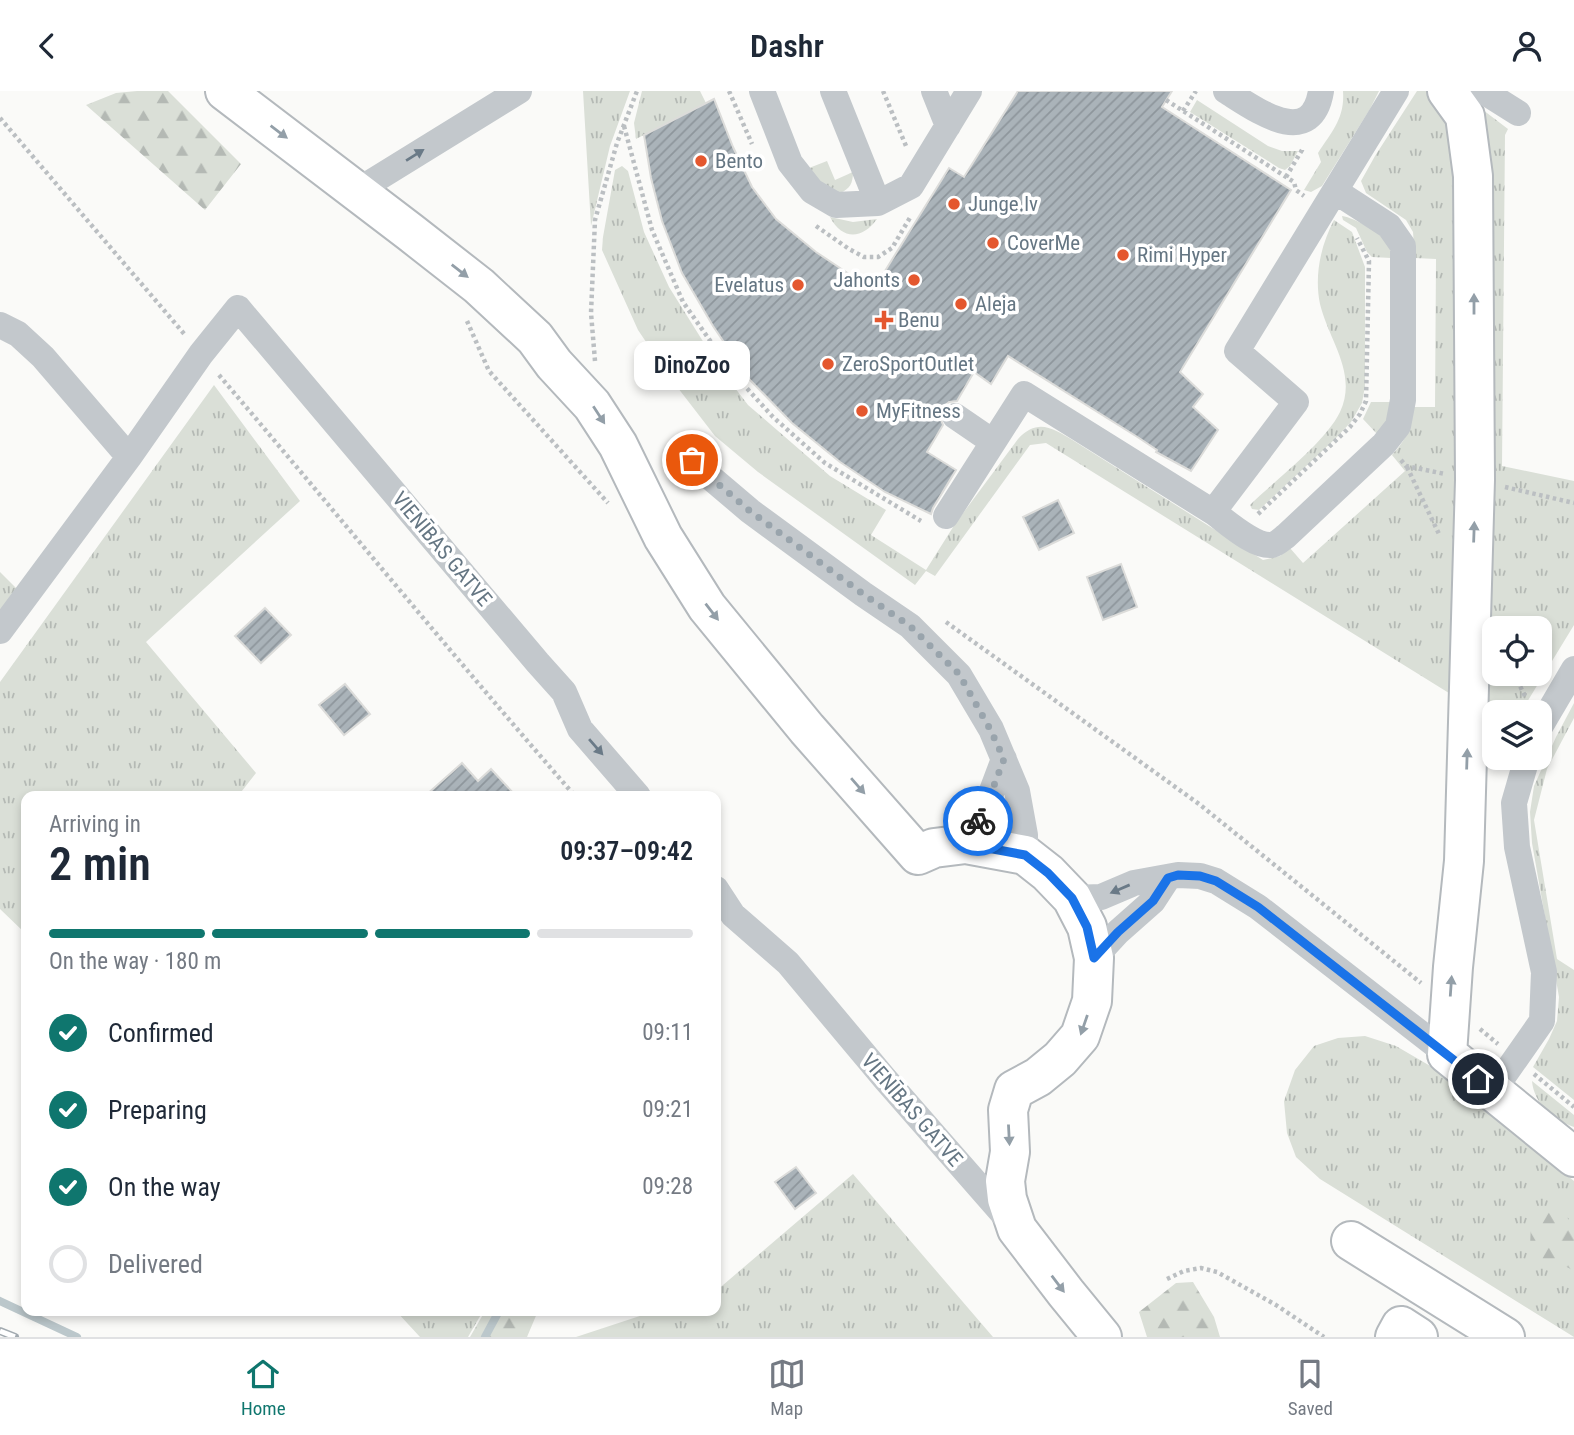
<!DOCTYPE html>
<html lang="en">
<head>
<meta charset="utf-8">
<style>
	:root { --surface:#fff; --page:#f2f2f3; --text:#1f2937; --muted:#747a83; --line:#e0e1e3; --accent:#0f766e }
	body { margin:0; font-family:"Roboto Condensed",sans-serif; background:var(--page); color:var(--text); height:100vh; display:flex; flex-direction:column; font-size:26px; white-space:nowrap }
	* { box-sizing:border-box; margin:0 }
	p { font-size:23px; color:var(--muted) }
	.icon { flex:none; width:38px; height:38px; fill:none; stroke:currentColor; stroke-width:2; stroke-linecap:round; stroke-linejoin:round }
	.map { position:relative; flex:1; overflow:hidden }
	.panel { position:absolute; left:21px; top:700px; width:700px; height:525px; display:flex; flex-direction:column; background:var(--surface); border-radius:14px; box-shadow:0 4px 10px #0003 }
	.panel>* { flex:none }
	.fabs { position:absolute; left:1482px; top:525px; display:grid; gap:14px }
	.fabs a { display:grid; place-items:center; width:70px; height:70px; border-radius:14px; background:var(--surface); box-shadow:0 4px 10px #0003; font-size:35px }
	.pin { position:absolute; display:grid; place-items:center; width:60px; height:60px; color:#fff; margin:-30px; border:4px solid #fff; border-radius:50%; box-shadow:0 2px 7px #0007 }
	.courier { position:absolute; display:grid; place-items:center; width:70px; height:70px; margin:-35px; border:5px solid #1a73e8; border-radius:50%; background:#fff; color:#222; box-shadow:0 2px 9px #0007 }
	.bubble { position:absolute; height:49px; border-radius:14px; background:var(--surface); box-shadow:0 4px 10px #0003; font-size:23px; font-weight:600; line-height:49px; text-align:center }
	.head em { font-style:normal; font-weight:600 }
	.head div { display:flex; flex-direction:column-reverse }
	.head { display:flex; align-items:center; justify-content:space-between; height:119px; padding:0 28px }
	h1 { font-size:46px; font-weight:600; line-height:52px }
	.bar { display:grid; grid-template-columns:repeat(4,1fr); gap:10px 7px; align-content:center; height:84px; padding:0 28px }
	.bar i { height:9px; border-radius:5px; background:var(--line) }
	.bar .selected { background:var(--accent) }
	.bar p { grid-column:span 4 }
	ol { padding:0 28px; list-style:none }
	li { display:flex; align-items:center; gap:21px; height:77px }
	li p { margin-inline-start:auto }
	li .icon { padding:7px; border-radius:50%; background:var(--accent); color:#fff; stroke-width:4 }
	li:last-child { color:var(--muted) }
	li i { width:38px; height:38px; border:4px solid var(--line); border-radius:50% }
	header { display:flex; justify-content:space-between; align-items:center; height:91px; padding:0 28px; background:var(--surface); font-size:32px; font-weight:600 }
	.menu { display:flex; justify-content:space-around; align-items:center; height:98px; border-top:2px solid var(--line); background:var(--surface); font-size:19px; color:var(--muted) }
	.menu a { display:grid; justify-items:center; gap:4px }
	.menu .selected { color:var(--accent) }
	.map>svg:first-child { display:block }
	.grass { fill:url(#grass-tufts); fill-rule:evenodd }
	.forest { fill:url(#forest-firs) }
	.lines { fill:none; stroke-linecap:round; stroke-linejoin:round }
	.stream { stroke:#bbc7cb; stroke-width:8 }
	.building { fill:url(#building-hatch); stroke:#dcdcda; stroke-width:2 }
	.highway-casing { stroke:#b4b9bd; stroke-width:42 }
	.path { stroke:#bbbfc2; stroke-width:4.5; stroke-dasharray:3.5 3.5; stroke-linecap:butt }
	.minor { stroke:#c3c8cc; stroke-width:26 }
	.highway { stroke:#fff; stroke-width:38 }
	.rail-casing { stroke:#a2aab0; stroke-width:8 }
	.rail { stroke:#fff; stroke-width:5; stroke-dasharray:16; stroke-linecap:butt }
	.oneway { fill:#939fa8 }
	.oneway2 { fill:#6a7a87 }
	.done { stroke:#99a4ac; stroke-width:7; stroke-dasharray:0 12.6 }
	.route { stroke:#1a73e8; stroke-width:9 }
	.poi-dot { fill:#e4572e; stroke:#fff; stroke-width:2.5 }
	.labels { text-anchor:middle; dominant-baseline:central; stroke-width:7; stroke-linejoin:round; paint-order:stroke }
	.poi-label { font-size:21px; fill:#657683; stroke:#fff; text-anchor:start }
	.street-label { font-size:21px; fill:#657683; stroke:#fff }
</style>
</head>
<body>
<header><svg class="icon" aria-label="back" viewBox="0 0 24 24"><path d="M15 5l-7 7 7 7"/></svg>Dashr<svg class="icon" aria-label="person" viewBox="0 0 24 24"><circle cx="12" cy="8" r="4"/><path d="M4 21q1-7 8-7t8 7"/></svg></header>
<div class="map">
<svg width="1574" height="1246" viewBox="0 0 1574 1246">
	<defs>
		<pattern id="grass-tufts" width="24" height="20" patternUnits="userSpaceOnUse" patternTransform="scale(1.75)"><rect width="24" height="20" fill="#dadfd7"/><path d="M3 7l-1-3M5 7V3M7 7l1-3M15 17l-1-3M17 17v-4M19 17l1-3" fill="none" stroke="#b4b9b4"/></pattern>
		<pattern id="forest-firs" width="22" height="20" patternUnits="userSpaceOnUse" patternTransform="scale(1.75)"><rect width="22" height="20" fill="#dadfd7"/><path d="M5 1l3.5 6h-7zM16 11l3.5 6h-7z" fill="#b4b9b4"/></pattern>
		<pattern id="building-hatch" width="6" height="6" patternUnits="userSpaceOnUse" patternTransform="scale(1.75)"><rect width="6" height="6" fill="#aab3b9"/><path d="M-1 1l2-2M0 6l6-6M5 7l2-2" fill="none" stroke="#8e969c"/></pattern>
	</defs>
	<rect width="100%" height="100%" fill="#fafaf8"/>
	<path class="grass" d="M583,0H630L610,55L591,135Z
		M642,0H700L706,12L636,48L634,32Z
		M1343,0H1379L1370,18L1322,95L1311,101L1304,99L1321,71L1318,62C1332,40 1345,27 1343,0Z
		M1417,0H1458L1508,38L1505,44L1502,375L1574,390V534L1521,621H1494V630L1046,352L1030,354L935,485L926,480L915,494L758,381L715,345L671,288L638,239L602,159L603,146L615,79L622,75L628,80L644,141L669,196L719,276L748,314L830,385L886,419L871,444L926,479L955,433L1018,348C1038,327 1052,337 1074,350L1263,469L1280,465L1290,457L1303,472L1405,380L1392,364C1407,348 1410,338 1414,316H1435L1436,168L1415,167L1413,141L1406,129L1366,102L1361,90L1375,65ZM1494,537H1540V583H1494Z
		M1197,9L1268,55L1282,60H1298L1290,75L1285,79L1279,77L1190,21Z
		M827,70L835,89L853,81C853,92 850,98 840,102L823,95L809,77Z
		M1342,125C1355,127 1384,143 1390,155C1391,159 1391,163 1391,167L1372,166L1367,161L1356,137L1343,129Z
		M830,126L853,131L877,128C862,149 842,149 830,126Z
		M1334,129L1352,141L1365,176V295L1362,312L1351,331L1335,348L1259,419L1252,418L1250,414C1275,389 1325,352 1340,321C1358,282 1329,250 1320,213C1314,184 1321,154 1334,129Z
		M214,294L300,410L146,551L256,682L238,705H26V843L0,818V591Z
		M1371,311H1390L1388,329L1377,343L1363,328Z
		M0,481L18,499L0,523Z
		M1574,612V627L1547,678L1534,729L1557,868L1574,879V1009L1533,976L1549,948L1557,930L1559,906L1532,752L1530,721L1534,695L1556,646Z
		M1365,945L1396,955L1432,976L1574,1090V1246L1320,1088L1296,1066L1287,1042L1284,1010L1295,979L1314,955L1338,947Z
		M1532,990L1574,1024V1036C1553,1028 1534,1013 1532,990Z
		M853,1083L993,1246H576L655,1220H716V1200Z
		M396,1220H483L468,1246H420Z"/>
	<path class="forest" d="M137,0H168L241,73L205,119L86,14L116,2Z
		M1543,1118L1567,1126L1574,1138V1180L1565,1175L1548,1173L1530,1156L1531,1133Z
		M1193,1191L1214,1226L1220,1246H1147L1139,1221L1176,1192Z
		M485,1220H538L527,1246H470Z"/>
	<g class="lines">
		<path class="stream" d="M0,1210L77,1246
			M485,1246L499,1220"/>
	</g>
	<path class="building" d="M1018,0H1172L1162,16L1291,99L1180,281L1203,303L1193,316L1218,339L1191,380L1156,361L1157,359L1139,347L1008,265L991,293L974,281L957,310L949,311L942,317L939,324L943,334L927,361L956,379L933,417L931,423L885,401L840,371L792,332L749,288L713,235L682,182L662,130L651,87L644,44L714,8L733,56L752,96L776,128L816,161L861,191L880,188L949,77L964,86Z
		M1058,409L1074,442L1039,459L1023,426Z
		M1121,473L1137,516L1103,529L1087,486Z
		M265,517L291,544L261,572L235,545Z
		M345,593L370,623L344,644L319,614Z
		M462,672L478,690L491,678L516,705H425Z
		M796,1076L816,1102L795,1118L775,1091Z"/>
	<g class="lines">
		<g class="highway-casing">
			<path id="highway" d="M225,0L410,141L479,195L535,247L554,273L592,314L618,354L663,446L707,516L807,638L918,764L934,757L966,753L1025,764L1048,782L1072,807L1087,836L1094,867L1092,910L1080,945L1060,968L1038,986L1014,999L1008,1019L1010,1061L1005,1090L1007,1108L1017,1138L1066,1202L1102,1246
				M1447,0L1465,25L1473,85L1475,389L1464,770L1453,876L1447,963L1574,1066
				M1351,1150L1505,1246
				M1395,1246L1401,1235L1418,1246"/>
		</g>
		<path class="path" d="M729,0L752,53
			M883,0L906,55
			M1166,9L1294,91L1296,99L1304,105
			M1183,20L1196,0
			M0,27L186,245
			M624,35L652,139L683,211L732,281L773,326L825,372L921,430
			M1286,86L1302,59V56
			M816,135L849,158L864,166H878L892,157L911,125
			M467,230L489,280L608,412
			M595,270L591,222L595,129L617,52L637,0
			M219,284C338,424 454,566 575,705
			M1401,369L1406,375L1445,383
			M1407,376L1439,443
			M1505,396L1574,412
			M1258,423L1350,336L1360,323L1366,310L1369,170L1357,147
			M946,531L1199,713L1421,892
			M1514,583L1526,607
			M1480,938L1498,953
			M1534,983L1574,1016
			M1167,1188L1184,1180L1201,1177L1217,1181L1276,1214L1324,1246"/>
		<path class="minor" d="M762,0L790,72L812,100L836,114L878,112L911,95L969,0
			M833,0L878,112
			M934,0L948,35
			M1226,0C1255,18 1311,60 1321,0
			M1483,0L1518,22
			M357,100L519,0
			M1335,100L1389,135L1403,155V309L1398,335L1384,353L1286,445C1282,448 1277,453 1272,454C1254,456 1227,431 1213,421L1296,311L1237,260L1396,0
			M0,234L18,243L43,266L129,366
			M955,325L993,351
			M692,369L704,381L750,420L863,503L910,535L959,584L991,638L1017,700L1025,744V764
			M946,425L1024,303L1213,421
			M0,540L129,366L201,263L238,217L538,572L564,601L580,638L638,705
			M1540,636L1574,578
			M966,753L987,713L1004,668
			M716,798L733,824L788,872L885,988L1011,1132
			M1072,807L1101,806L1134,792L1178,784L1200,785L1216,790L1258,816L1447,963
			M1094,867L1118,841L1153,810L1168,787
			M1493,1000L1542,930L1544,881L1517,756L1514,712L1527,667"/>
		<use href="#highway" class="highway"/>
		<g class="rail-casing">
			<path id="rail" d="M0,1240L15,1246"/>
		</g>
		<use href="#rail" class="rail"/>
	</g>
	<defs><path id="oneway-solid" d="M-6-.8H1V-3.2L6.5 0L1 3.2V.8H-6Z" transform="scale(1.75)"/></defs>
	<g class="oneway">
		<use href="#oneway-solid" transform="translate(279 41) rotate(37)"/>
		<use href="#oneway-solid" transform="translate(460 180) rotate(38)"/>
		<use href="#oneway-solid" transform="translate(1474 213) rotate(-90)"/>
		<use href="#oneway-solid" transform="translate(599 324) rotate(57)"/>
		<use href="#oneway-solid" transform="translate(1474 441) rotate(-88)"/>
		<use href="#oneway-solid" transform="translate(712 521) rotate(52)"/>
		<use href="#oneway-solid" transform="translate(1467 668) rotate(-88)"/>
		<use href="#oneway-solid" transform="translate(858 695) rotate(49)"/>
		<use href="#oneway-solid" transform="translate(1451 895) rotate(-86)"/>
		<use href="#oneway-solid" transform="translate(1084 934) rotate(109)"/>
		<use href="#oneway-solid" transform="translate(1009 1044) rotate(87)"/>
		<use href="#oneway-solid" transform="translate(1058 1193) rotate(53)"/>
	</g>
	<g class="oneway2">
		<use href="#oneway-solid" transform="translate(415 64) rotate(-32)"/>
		<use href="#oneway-solid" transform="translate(596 656) rotate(49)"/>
		<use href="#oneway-solid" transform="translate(1120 798) rotate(157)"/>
	</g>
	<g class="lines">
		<path class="done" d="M692,369L704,381L750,420L863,503L910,535L959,583L990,638L1004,668L987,713L978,730"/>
		<path class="route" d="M978,730L966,753L1025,764L1048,782L1072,807L1087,836L1094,867L1118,841L1153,810L1168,787L1178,784L1200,785L1216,790L1258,816L1478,988"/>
	</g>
	<g class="poi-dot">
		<circle cx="701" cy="70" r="7"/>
		<circle cx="954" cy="113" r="7"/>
		<circle cx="993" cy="152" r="7"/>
		<circle cx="1123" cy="164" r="7"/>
		<circle cx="914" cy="189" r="7"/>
		<circle cx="798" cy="194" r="7"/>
		<circle cx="961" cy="213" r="7"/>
		<path d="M880.5 218.5h7v7h7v7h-7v7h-7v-7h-7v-7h7z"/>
		<circle cx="828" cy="273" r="7"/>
		<circle cx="862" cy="320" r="7"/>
	</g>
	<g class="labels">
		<g class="poi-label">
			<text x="715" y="70">Bento</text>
			<text x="968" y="113">Junge.lv</text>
			<text x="1007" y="152">CoverMe</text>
			<text x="1137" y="164">Rimi Hyper</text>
			<text x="900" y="189" text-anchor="end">Jahonts</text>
			<text x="784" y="194" text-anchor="end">Evelatus</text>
			<text x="975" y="213">Aleja</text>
			<text x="898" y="229">Benu</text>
			<text x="842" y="273">ZeroSportOutlet</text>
			<text x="876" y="320">MyFitness</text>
		</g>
		<g class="street-label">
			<text transform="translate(442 458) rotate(50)">VIENĪBAS GATVE</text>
			<text transform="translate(912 1019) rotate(49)">VIENĪBAS GATVE</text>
		</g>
	</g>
</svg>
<div class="fabs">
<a><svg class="icon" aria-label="locate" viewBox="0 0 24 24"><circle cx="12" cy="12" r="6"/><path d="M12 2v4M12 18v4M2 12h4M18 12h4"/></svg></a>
<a><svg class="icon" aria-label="layers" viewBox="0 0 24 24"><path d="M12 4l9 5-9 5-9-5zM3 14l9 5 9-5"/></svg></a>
</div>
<div class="pin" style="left:692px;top:369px;background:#ea580c"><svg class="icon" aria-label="bag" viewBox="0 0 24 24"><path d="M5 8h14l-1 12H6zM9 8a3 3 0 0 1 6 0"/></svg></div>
<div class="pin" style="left:1478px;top:988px;background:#1f2937"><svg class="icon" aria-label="home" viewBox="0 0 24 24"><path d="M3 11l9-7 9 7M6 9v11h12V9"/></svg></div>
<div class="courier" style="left:978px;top:730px"><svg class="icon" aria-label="bike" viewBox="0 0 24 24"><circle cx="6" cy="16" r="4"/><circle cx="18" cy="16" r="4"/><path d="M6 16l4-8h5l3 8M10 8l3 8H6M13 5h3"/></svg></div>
<div class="bubble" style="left:634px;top:250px;width:116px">DinoZoo</div>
<section class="panel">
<div class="head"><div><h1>2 min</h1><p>Arriving in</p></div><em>09:37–09:42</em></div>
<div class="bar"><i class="selected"></i><i class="selected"></i><i class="selected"></i><i></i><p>On the way · 180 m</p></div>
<ol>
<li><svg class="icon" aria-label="check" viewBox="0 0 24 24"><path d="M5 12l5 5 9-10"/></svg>Confirmed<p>09:11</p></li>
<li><svg class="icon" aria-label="check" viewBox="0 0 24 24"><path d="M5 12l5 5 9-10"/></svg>Preparing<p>09:21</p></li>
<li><svg class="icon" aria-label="check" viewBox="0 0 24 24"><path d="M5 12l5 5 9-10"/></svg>On the way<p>09:28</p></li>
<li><i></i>Delivered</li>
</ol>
</section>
</div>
<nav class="menu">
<a class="selected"><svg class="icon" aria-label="home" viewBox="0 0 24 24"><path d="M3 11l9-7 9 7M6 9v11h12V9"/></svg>Home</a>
<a><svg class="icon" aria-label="map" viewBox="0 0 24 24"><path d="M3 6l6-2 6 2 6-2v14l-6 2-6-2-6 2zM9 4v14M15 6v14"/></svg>Map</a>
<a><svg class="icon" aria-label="saved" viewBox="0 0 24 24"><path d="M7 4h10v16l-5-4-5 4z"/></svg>Saved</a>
</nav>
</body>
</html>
